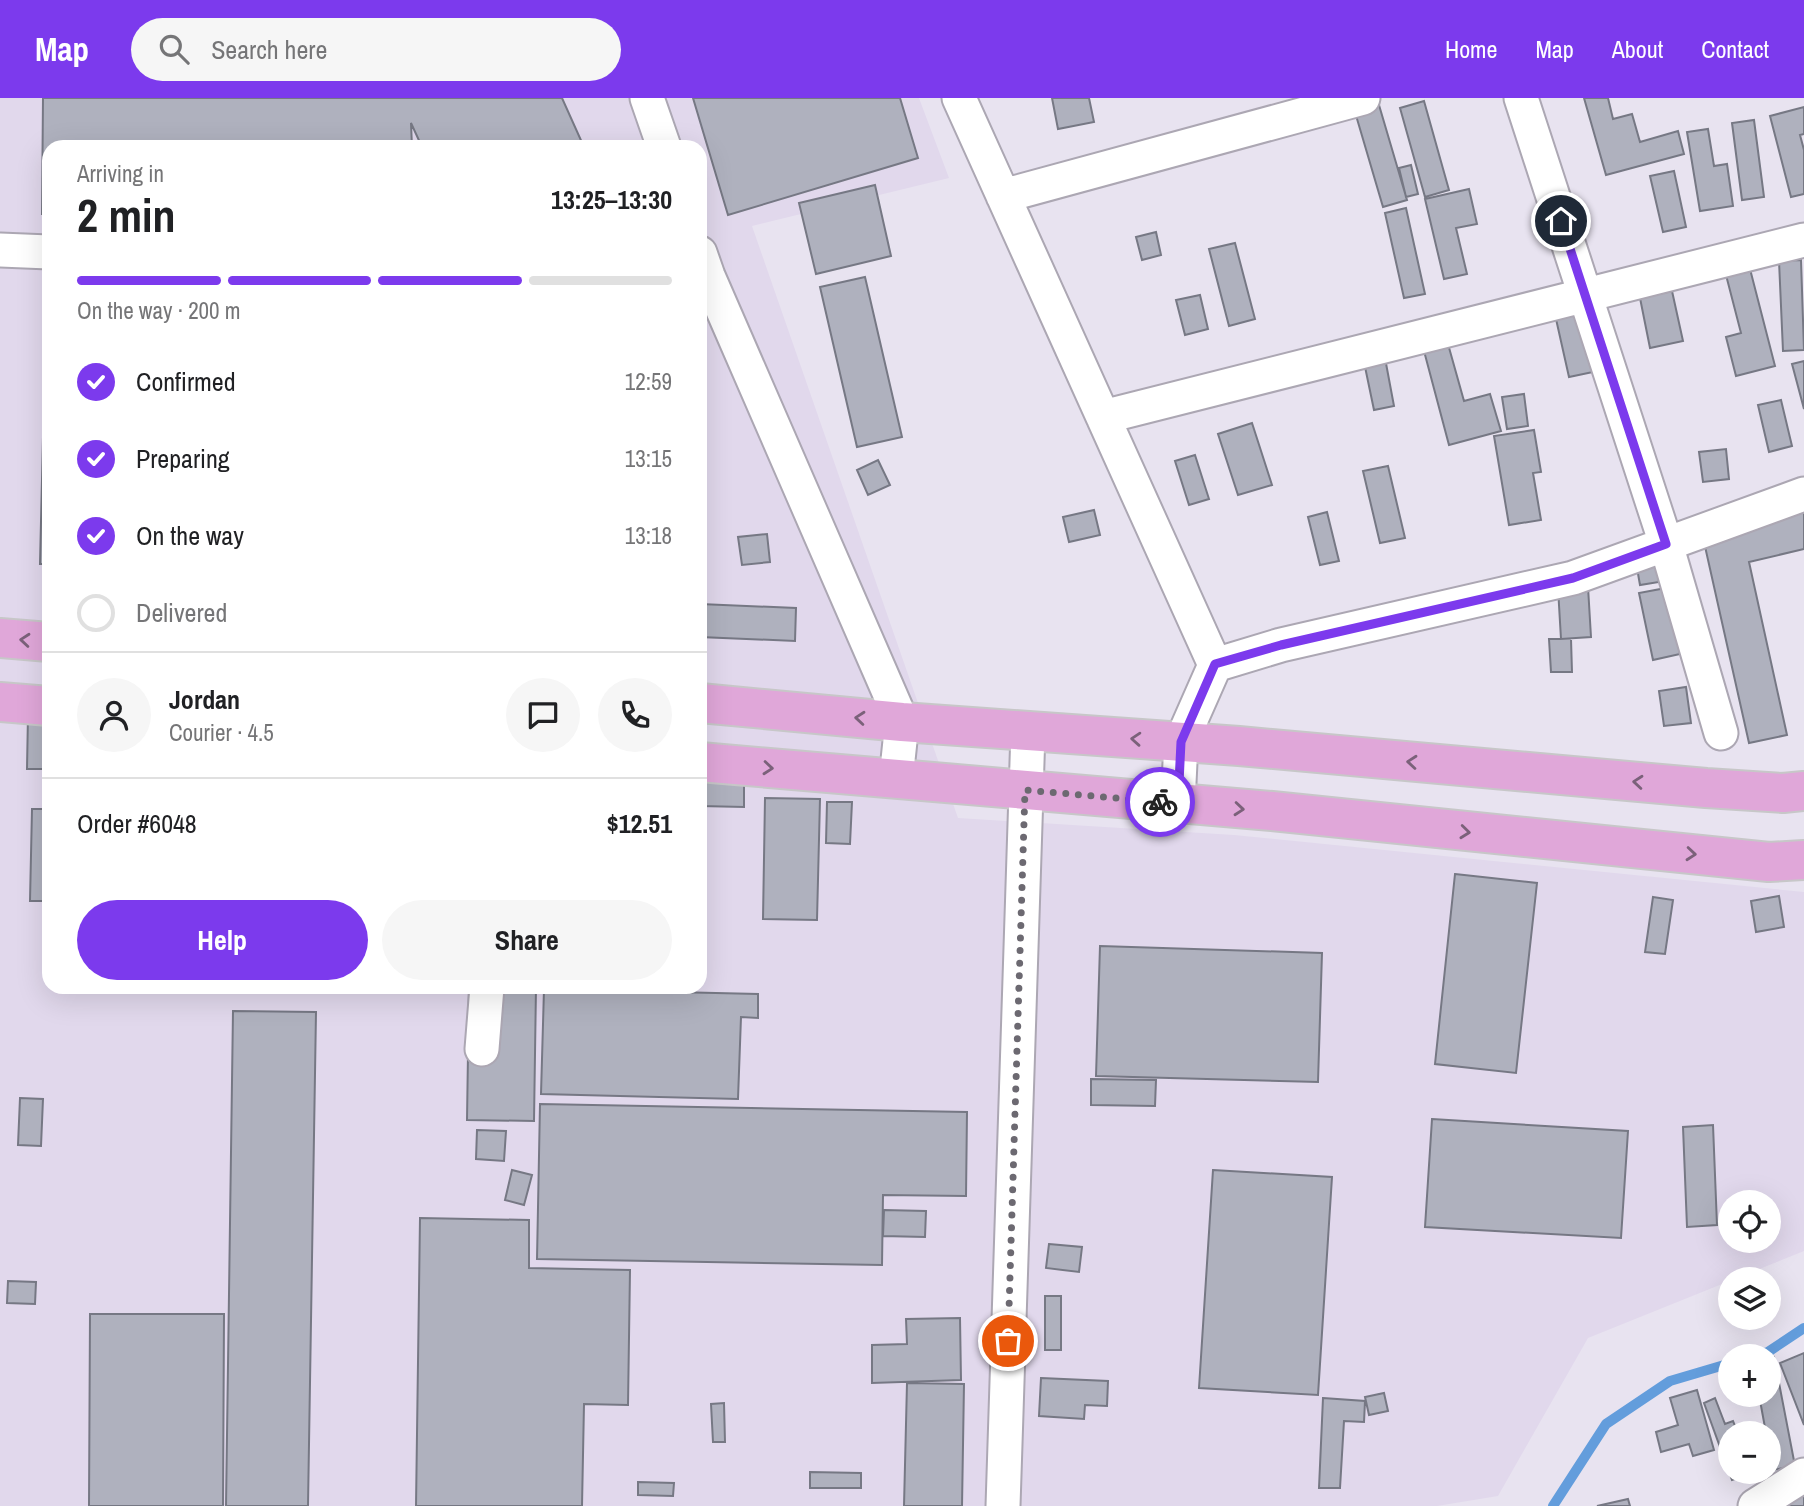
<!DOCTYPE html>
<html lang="en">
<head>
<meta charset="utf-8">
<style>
	:root { --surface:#fff; --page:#f6f6f6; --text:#202124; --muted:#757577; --line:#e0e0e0; --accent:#7c3aed }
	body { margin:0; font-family:"Archivo Narrow",sans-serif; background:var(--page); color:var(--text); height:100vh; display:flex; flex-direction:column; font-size:26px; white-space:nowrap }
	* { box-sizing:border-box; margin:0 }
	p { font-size:23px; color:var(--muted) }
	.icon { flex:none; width:38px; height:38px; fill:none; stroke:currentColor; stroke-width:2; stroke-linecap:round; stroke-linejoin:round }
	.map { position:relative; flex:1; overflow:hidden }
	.panel { position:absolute; left:42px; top:42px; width:665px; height:854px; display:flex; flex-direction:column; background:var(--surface); border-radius:21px; box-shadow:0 7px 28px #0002 }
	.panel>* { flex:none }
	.fabs { position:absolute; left:1718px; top:1092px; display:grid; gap:14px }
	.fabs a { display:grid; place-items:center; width:63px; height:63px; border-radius:50%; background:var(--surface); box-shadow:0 7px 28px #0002; font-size:35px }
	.pin { position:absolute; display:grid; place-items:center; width:60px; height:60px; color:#fff; margin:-30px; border:4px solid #fff; border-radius:50%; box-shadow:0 2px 7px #0007 }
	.courier { position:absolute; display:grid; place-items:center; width:70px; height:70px; margin:-35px; border:5px solid #7c3aed; border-radius:50%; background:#fff; color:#222; box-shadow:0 2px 9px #0007 }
	.head em { font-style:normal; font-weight:800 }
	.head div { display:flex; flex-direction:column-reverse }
	.head { display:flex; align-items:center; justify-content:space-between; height:119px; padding:0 35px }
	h1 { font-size:46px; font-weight:800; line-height:52px }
	.bar { display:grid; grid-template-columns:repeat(4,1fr); gap:10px 7px; align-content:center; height:84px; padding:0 35px }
	.bar i { height:9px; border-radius:5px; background:var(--line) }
	.bar .on { background:var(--accent) }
	.bar p { grid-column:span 4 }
	.line { display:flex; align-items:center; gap:18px; padding:0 35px; border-top:2px solid var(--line) }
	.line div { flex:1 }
	.round { display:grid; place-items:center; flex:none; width:74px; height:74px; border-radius:37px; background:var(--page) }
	ol { padding:0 35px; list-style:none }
	li { display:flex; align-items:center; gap:21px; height:77px }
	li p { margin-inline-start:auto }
	li .icon { padding:7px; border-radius:50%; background:var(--accent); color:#fff; stroke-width:4 }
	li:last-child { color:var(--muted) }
	li i { width:38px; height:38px; border:4px solid var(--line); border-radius:50% }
	.action { display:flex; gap:14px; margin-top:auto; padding:14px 35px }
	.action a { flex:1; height:80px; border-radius:42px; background:var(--accent); color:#fff; font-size:28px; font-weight:800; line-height:80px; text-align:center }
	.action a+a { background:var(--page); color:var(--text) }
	header { display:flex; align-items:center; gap:42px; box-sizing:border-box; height:98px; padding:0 35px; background:var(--accent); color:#fff }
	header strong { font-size:33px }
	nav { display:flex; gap:38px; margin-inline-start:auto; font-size:24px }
	.search { width:490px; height:63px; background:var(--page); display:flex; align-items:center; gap:18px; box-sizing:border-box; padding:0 24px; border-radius:38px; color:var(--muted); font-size:26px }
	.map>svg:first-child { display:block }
	.built { fill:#e1d8ec; fill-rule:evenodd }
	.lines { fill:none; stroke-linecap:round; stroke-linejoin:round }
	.stream { stroke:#639ddc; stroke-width:10 }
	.building { fill:#afb1be; stroke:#767884; stroke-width:2 }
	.minor-casing { stroke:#aca7b3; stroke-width:37 }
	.major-casing { stroke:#c7c7c8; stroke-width:42 }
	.minor { stroke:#fff; stroke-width:33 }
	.major { stroke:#e0a7d9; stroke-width:38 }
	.oneway { stroke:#7b617a }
	.done { stroke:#6c6971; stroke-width:7; stroke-dasharray:0 12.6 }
	.route { stroke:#7c3aed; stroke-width:9 }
</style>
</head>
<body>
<header>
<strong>Map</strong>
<div class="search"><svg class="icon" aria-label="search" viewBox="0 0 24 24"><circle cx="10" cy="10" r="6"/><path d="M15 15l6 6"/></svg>Search here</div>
<nav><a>Home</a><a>Map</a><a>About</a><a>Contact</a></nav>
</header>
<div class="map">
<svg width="1804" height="1408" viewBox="0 0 1804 1408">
	<rect width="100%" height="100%" fill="#e8e3f0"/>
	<path class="built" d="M0,0H919L949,80L752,128L958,720L1234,737L1804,794V1153L1588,1240L1498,1398L1437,1408H0ZM49,49H700V889H49ZM1731,1104H1769V1143H1731Z"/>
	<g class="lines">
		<path class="stream" d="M1755,1258L1768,1254L1804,1230
			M1553,1408L1606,1326L1670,1283L1731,1265"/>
	</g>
	<path class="building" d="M43,0H562L584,49H422L411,25L412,49H49V116H42Z
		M693,0H900L918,60L728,117Z
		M1052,0H1089L1094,24L1058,31Z
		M1584,0H1608L1613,21L1632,16L1640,44L1678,33L1684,56L1606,77Z
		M1424,3L1449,92L1425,99L1400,10Z
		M1379,7L1407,102L1383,109L1355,14Z
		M1804,9V36L1800,37L1804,52V96L1791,99L1770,18Z
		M1754,22L1764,99L1742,102L1732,25Z
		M1708,31L1714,68L1727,66L1733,108L1700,113L1687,34Z
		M1411,67L1418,96L1406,99L1399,70Z
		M1674,73L1686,129L1663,134L1650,78Z
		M875,87L891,158L816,176L799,105Z
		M1469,91L1477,126L1456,130L1467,176L1444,181L1425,101Z
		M1406,110L1425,196L1404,200L1385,115Z
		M1156,134L1161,157L1142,162L1136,139Z
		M1235,145L1255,221L1229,228L1209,151Z
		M1801,162L1804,252L1783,253L1779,163Z
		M1750,171L1775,268L1736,278L1726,239L1741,235L1726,177Z
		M865,179L902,339L857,349L820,189Z
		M1672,193L1683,243L1650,250L1640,200Z
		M1200,197L1208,231L1185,237L1176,202Z
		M46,213H49V466H40Z
		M1580,215L1593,274L1569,279L1556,221Z
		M1448,246L1464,303L1490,296L1501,333L1449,347L1424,253Z
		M1385,260L1394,308L1374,312L1364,264Z
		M1804,263V311L1792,266Z
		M1524,296L1528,328L1507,331L1502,299Z
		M1781,302L1792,348L1769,354L1758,307Z
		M1252,325L1272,387L1238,397L1218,336Z
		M1534,332L1541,374L1533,375L1541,422L1509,427L1494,338Z
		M1726,351L1729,381L1703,384L1699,354Z
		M1195,357L1209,401L1189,407L1175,363Z
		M878,362L890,387L868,397L857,372Z
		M1388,368L1405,440L1380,445L1363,373Z
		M1094,412L1100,437L1069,444L1063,419Z
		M1804,413V451L1749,464L1787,637L1749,645L1702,435Z
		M1327,414L1339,463L1320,467L1308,419Z
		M767,436L770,464L742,467L738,439Z
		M1654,449L1659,484L1640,487L1634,453Z
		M1587,472L1591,539L1561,541L1557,473Z
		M1666,490L1680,556L1653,562L1639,495Z
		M700,506L796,510L795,543L700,539Z
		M1549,541H1571L1572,574H1551Z
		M1686,589L1691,625L1664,628L1659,593Z
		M28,617L49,618V671H27Z
		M700,684L744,685V709L700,708Z
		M765,700L820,701L817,822L763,821Z
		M827,704H852L850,746L826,745Z
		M32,711H49V803H30Z
		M1455,776L1537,785L1516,975L1435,966Z
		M1779,798L1784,829L1756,834L1751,803Z
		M1653,799L1673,802L1665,856L1645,854Z
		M1100,848L1322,855L1318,984L1096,978Z
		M469,889H536L534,1023L467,1022Z
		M544,891L758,896V920L741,919L738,1001L541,996Z
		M233,913L316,914L308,1408H226Z
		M1091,981L1156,982L1155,1008L1091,1007Z
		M20,1000L43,1001L41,1048L18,1047Z
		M540,1006L967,1014L966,1098L883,1097L882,1167L537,1161Z
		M1432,1021L1628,1033L1621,1140L1425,1129Z
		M1713,1027L1717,1127L1687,1129L1683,1029Z
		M477,1032L506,1033L504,1063L476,1061Z
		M512,1072L532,1077L524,1107L505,1102Z
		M1213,1072L1332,1079L1318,1297L1199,1290Z
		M884,1112L926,1113L925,1139L883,1138Z
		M420,1120L529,1122V1170L630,1172L628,1307L584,1306L582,1408H416Z
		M1049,1146L1082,1149L1079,1174L1046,1170Z
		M8,1183L36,1184L35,1206L7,1205Z
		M1045,1198H1061V1252H1045Z
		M90,1216H224L223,1408H89Z
		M960,1220L961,1282L872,1285V1247L907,1246L906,1221Z
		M1804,1255V1327L1780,1265Z
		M1774,1259L1795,1368L1773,1372L1769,1335H1766L1759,1297H1769V1260Z
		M1041,1280L1108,1283L1107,1308L1085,1307L1084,1321L1039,1318Z
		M907,1285L964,1286L962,1408H904Z
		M1697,1292L1714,1352L1693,1358L1689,1346L1661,1354L1656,1334L1678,1327L1670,1300Z
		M1384,1295L1388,1313L1369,1317L1365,1299Z
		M1323,1300L1365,1303L1364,1324L1344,1323L1340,1390H1319Z
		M1715,1300L1725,1326L1733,1323L1738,1335H1731V1374L1752,1375L1732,1382L1704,1305Z
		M724,1305L725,1344H713L711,1306Z
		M810,1374L861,1375V1390H810Z
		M638,1384L674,1385L673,1398L638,1397Z
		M1804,1386V1408H1775Z
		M1628,1401L1630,1408H1597Z"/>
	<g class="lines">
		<g class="minor-casing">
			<path id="minor" d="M647,0L664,49
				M959,0L1215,567L1181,644L1178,705
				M1521,0L1666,446L1721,635
				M1003,98L1363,0
				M0,152L49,154
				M700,155L708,178L902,624L896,681
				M1103,319L1804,142
				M1215,567L1281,547L1573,480L1804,396
				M482,951L487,889
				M1003,1408L1028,633
				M1755,1408L1804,1377"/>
		</g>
		<g class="major-casing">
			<path id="major" d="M0,540L49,544
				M0,604L49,608
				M700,605L902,624L1239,648L1706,690L1783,695L1804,693
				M700,664L1272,713L1769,764L1804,762"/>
		</g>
		<use href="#minor" class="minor"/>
		<use href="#major" class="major"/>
	</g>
	<defs><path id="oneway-chevron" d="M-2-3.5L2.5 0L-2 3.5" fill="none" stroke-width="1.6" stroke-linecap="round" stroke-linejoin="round" transform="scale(1.75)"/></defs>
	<g class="oneway">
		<use href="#oneway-chevron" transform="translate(25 542) rotate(-175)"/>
		<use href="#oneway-chevron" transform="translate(860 620) rotate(-175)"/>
		<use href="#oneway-chevron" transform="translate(1136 641) rotate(-176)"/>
		<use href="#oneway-chevron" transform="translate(1412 664) rotate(-175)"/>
		<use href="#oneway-chevron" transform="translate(768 670) rotate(5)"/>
		<use href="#oneway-chevron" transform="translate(1638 684) rotate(-175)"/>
		<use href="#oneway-chevron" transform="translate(1239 711) rotate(5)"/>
		<use href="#oneway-chevron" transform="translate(1465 734) rotate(6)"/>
		<use href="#oneway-chevron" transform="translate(1691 756) rotate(5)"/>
	</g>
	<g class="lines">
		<path class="done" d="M1008,1243L1025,692L1160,704"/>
		<path class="route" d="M1160,704L1178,705L1181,644L1215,566L1281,547L1573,480L1666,446L1561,123"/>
	</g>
</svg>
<div class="fabs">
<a><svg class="icon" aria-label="locate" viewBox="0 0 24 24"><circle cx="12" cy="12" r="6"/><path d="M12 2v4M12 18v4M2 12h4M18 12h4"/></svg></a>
<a><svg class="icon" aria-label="layers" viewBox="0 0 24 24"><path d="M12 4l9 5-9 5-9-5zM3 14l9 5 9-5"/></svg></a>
<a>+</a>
<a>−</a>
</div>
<div class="pin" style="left:1008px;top:1243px;background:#ea580c"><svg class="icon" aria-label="bag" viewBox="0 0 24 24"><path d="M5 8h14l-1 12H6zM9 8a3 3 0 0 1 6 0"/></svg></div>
<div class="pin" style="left:1561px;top:123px;background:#1f2937"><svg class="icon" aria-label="home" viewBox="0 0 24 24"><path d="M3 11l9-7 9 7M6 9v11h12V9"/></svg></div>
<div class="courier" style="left:1160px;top:704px"><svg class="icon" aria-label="bike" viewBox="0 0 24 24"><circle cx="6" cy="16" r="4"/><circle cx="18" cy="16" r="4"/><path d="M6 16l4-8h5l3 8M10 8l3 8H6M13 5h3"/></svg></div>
<section class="panel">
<div class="head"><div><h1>2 min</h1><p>Arriving in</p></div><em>13:25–13:30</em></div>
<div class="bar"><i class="on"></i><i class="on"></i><i class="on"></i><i></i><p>On the way · 200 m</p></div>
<ol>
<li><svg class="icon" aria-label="check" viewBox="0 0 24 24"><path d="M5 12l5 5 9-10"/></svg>Confirmed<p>12:59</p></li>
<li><svg class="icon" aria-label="check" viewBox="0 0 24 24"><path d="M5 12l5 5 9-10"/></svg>Preparing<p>13:15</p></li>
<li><svg class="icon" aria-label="check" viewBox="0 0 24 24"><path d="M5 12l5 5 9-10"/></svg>On the way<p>13:18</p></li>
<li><i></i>Delivered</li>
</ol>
<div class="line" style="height:126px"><a class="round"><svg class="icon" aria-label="person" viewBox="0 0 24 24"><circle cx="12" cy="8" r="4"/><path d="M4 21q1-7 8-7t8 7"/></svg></a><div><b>Jordan</b><p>Courier · 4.5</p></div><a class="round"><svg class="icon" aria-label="chat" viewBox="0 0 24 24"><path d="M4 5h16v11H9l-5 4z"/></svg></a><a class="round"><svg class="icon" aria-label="phone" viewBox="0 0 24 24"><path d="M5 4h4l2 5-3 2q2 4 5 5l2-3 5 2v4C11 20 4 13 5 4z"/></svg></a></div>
<div class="line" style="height:91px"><div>Order #6048</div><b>$12.51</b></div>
<div class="action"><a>Help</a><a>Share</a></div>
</section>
</div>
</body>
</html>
